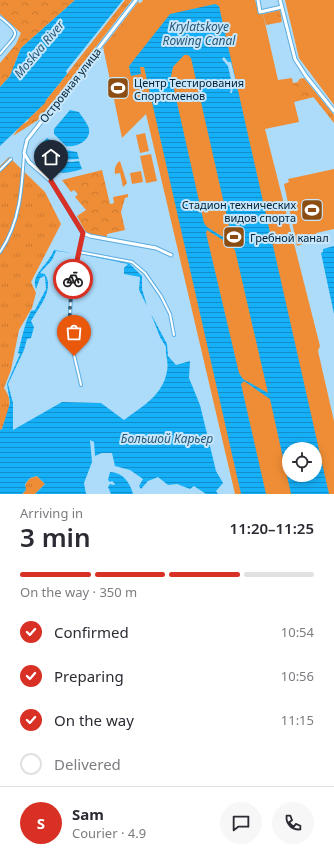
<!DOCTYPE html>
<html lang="en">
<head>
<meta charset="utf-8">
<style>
	:root { --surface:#fff; --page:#f7f7f7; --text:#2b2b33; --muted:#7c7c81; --line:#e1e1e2; --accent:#d93025 }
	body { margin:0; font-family:"Noto Sans",sans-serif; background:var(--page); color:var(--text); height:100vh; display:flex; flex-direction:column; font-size:15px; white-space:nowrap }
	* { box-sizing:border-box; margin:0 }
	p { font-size:13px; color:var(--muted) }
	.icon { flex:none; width:22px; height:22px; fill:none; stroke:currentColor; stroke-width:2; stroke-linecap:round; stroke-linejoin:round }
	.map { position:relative; height:494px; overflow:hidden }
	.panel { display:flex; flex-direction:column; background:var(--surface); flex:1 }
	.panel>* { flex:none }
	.tools { position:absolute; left:282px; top:442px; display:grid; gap:8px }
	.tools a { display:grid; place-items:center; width:40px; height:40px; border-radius:50%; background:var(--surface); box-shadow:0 2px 10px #0003; font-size:20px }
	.pin { position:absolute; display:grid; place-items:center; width:34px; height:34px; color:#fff; margin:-41px -17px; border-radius:50% 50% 50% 0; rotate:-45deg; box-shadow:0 0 4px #0007 }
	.pin .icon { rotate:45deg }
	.courier { position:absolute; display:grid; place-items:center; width:40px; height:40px; margin:-20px; border:3px solid #d93025; border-radius:50%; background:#fff; color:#222; box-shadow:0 1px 5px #0007 }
	.head em { font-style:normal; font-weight:600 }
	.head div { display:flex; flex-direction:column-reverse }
	.head { display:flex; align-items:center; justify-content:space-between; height:68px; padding:0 20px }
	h1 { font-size:26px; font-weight:600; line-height:30px }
	.bar { display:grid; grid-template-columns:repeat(4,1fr); gap:6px 4px; align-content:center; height:48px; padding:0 20px }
	.bar i { height:5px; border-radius:3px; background:var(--line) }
	.bar .active { background:var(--accent) }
	.bar p { grid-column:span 4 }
	.line { display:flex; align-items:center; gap:10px; padding:0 20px; border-top:1px solid var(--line) }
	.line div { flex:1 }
	.round { display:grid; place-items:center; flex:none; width:42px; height:42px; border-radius:21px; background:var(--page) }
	ol { padding:0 20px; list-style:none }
	li { display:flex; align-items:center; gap:12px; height:44px }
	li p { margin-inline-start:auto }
	li .icon { padding:4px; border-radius:50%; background:var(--accent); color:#fff; stroke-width:4 }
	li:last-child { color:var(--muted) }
	li i { width:22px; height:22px; border:2px solid var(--line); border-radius:50% }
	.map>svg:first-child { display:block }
	.grass { fill:url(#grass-tufts) }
	.forest { fill:url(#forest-crowns) }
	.park { fill:#ef8d36; fill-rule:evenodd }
	.water { fill:url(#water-rules); fill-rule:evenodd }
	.pier { fill:#addcfb }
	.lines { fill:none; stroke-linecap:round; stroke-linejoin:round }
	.street-casing { stroke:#5bacdf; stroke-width:4 }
	.secondary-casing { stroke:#5bacdf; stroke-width:5 }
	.street { stroke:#fff; stroke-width:2 }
	.secondary { stroke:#fff; stroke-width:3 }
	.done { stroke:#3d627a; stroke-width:4; stroke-dasharray:0 7.2 }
	.route { stroke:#d93025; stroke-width:5 }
	.labels { text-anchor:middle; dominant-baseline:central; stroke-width:4; stroke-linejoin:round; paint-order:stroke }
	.poi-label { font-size:11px; fill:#002034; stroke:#c8e7fc; text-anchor:start }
	.street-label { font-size:11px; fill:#002034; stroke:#c8e7fc }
	.water-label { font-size:12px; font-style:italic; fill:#245776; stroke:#c8e7fc }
</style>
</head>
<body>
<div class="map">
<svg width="334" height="494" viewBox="0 0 334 494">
	<defs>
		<pattern id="grass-tufts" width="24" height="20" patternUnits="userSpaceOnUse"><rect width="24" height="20" fill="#ef8d36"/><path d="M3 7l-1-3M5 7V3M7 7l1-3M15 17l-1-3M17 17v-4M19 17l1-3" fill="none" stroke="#cb7930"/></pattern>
		<pattern id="forest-crowns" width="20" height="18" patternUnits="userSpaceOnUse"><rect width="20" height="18" fill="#ef8d36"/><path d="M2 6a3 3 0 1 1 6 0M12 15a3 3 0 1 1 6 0" fill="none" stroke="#cb7930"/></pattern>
		<pattern id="water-rules" width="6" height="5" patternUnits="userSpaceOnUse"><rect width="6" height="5" fill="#16b0f9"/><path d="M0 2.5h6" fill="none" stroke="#128fca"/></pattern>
	</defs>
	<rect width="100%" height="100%" fill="#addcfb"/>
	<path class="grass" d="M125,0H132L61,92L59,84Z
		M138,2L150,7L113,90L103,47Z
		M280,10L282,22L266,25L263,14Z
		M304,78L334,115V123L299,79Z
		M9,157L45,192L61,224L31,282L36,293L32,308L19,330L11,370L4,388C15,403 7,413 2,429L0,430V166Z
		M120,161L127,183L123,187L120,173L115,174C114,169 116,163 120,161Z
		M37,476L45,484L35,494H22L24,493C25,483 27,478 37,476Z"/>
	<path class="forest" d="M0,0H75L21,48L10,76L0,87V63L16,44L21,33L0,14Z
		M299,79L314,97L294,102L299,122L280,86L298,82Z
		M59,84L61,92L38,120L13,136L20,126L28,121L29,117L35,113Z
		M102,170L110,204L114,203L113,197L128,194V197L125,198L121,212L125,230L107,234V237C83,233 88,236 77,216L86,210L75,197L78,194L74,190L71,192L62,180Z"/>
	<path class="park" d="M143,0H255L259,14H263L278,80L292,78L295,93L292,94L299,122L265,129L320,346L318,351L334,421V494H235L146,114L122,138L104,51ZM289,449H315V475H289Z
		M285,0H334V105L299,58Z
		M145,133L149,151L140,153L136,135Z
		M151,154L157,181L146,183L140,156Z
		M334,169V229L316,233V239L297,246L284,184L289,182L288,179Z
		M141,171L143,182L132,184L130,173Z"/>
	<path class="water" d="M75,0H123L66,71L67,74L46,100L45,103L0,146V87L10,76L21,48Z
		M215,4L219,6L329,494H291L270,399L244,381L241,384L266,494H241L144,67H140L141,74L131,76L129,66L170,14ZM184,55H188L191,58L232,239L231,242L207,227L204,223L171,76L173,67ZM207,230L231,245L235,250L268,393L243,379L239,373L206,233ZM289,449H315V475H289Z
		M70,110L79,112C82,117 88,124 89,129C91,141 75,148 66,146L54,134V129Z
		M47,138L65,150L77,152L79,159L59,160L41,144Z
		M39,145C55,159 57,164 79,161L82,169C57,177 52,172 35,156L36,154L34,152Z
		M334,246V314L321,253L323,252V249Z
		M54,250L72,253L56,251L52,260L40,273L45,274C55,290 38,308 31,321L34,327L31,338L27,339L24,350L8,384L13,403V430L62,402L101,403L124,420C143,406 163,395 167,371C169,362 165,355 166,347L160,337L151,314L167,344L168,356L176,365L190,361L189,378L200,405L216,471L223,483L216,491L218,494H206L194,486L190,489L177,484L168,485L158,477L148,481L141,489L139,486L143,479L130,470L115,466L112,453H102L95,456L94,442L90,440L92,462L84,483L86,494H35L45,484L37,476L30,478L25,484L26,490L22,494H0V430L2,429L10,403L7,384L20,354L18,353C22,339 24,324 31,311L35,310L46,289L45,276L40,278L36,289C30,274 48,266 54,250Z
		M81,254L127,261L142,276V289L147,306L139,290L140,277L124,274V268L128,264Z
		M110,472C122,472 130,482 133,494H111L108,487L110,484L114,485L115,484L112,481L110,482L108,480Z"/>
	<path class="pier" d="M224,57L228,62H231L237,86L233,87L232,93H230L232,84L228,66L222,59Z"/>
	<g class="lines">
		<g class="street-casing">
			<path id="street" d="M0,17C23,35 17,33 0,54
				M0,170L11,159
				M0,252C20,223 22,188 24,154
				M79,252L132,262L145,273L161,296L170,314L174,335
				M81,385C78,370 73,354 71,339C67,304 75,267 83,233"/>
		</g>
		<g class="secondary-casing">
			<path id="secondary" d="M136,0L27,140L24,153L29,162L51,181L83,233L90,236L156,248L171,255
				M258,0L260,12L282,7
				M280,0L295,59L306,76L334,111"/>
		</g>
		<use href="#street" class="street"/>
		<use href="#secondary" class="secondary"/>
	</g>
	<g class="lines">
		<path class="done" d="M73,279C69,305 68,331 74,356"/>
		<path class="route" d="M51,181L83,233L73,279"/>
	</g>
	<defs>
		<g id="stadium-square" transform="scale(1.15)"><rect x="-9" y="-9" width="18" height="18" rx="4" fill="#8c4d12" stroke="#c8e7fc"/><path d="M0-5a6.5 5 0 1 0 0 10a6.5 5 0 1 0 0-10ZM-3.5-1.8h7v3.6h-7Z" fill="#fff"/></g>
	</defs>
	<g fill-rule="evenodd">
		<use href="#stadium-square" x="118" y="88"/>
		<use href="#stadium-square" x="312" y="210"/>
		<use href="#stadium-square" x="234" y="237"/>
	</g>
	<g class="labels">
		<g class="poi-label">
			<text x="134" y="82">Центр Тестирования<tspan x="134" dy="13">Спортсменов</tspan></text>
			<text x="296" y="204" text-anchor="end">Стадион технических<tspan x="296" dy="13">видов спорта</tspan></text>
			<text x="250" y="237">Гребной канал</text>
		</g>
		<g class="street-label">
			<text transform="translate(70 85) rotate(-52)">Островная улица</text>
		</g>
		<g class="water-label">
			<text x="199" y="26">Krylatskoye<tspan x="199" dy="14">Rowing Canal</tspan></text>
			<text transform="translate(39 49) rotate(-50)">Moskva River</text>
			<text x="167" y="438">Большой Карьер</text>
		</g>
	</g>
</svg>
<div class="tools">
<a><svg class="icon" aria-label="locate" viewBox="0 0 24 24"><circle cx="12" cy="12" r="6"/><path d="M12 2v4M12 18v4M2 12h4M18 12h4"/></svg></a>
</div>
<div class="pin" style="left:74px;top:356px;background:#ea580c"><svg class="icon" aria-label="bag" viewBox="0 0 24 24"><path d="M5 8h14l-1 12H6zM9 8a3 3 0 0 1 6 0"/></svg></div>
<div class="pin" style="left:51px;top:181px;background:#1f2937"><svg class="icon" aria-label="home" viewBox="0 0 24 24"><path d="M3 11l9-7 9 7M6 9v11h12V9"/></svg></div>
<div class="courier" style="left:73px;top:279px"><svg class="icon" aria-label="bike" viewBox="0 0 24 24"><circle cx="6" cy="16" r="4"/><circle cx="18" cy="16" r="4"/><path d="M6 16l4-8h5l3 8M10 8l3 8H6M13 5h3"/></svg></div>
</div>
<section class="panel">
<div class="head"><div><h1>3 min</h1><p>Arriving in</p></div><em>11:20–11:25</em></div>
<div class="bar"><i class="active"></i><i class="active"></i><i class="active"></i><i></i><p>On the way · 350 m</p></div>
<ol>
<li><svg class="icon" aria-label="check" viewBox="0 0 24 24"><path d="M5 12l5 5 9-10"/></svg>Confirmed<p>10:54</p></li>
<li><svg class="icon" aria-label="check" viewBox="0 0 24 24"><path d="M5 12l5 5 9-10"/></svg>Preparing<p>10:56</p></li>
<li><svg class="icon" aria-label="check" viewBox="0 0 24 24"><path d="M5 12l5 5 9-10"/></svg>On the way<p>11:15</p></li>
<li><i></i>Delivered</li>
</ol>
<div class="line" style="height:72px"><b class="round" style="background:var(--accent);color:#fff">S</b><div><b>Sam</b><p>Courier · 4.9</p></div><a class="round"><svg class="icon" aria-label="chat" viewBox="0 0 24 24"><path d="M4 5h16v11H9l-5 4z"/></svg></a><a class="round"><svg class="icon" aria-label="phone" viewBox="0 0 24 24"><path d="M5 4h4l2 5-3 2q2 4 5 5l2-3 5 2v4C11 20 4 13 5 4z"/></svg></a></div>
</section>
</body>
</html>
